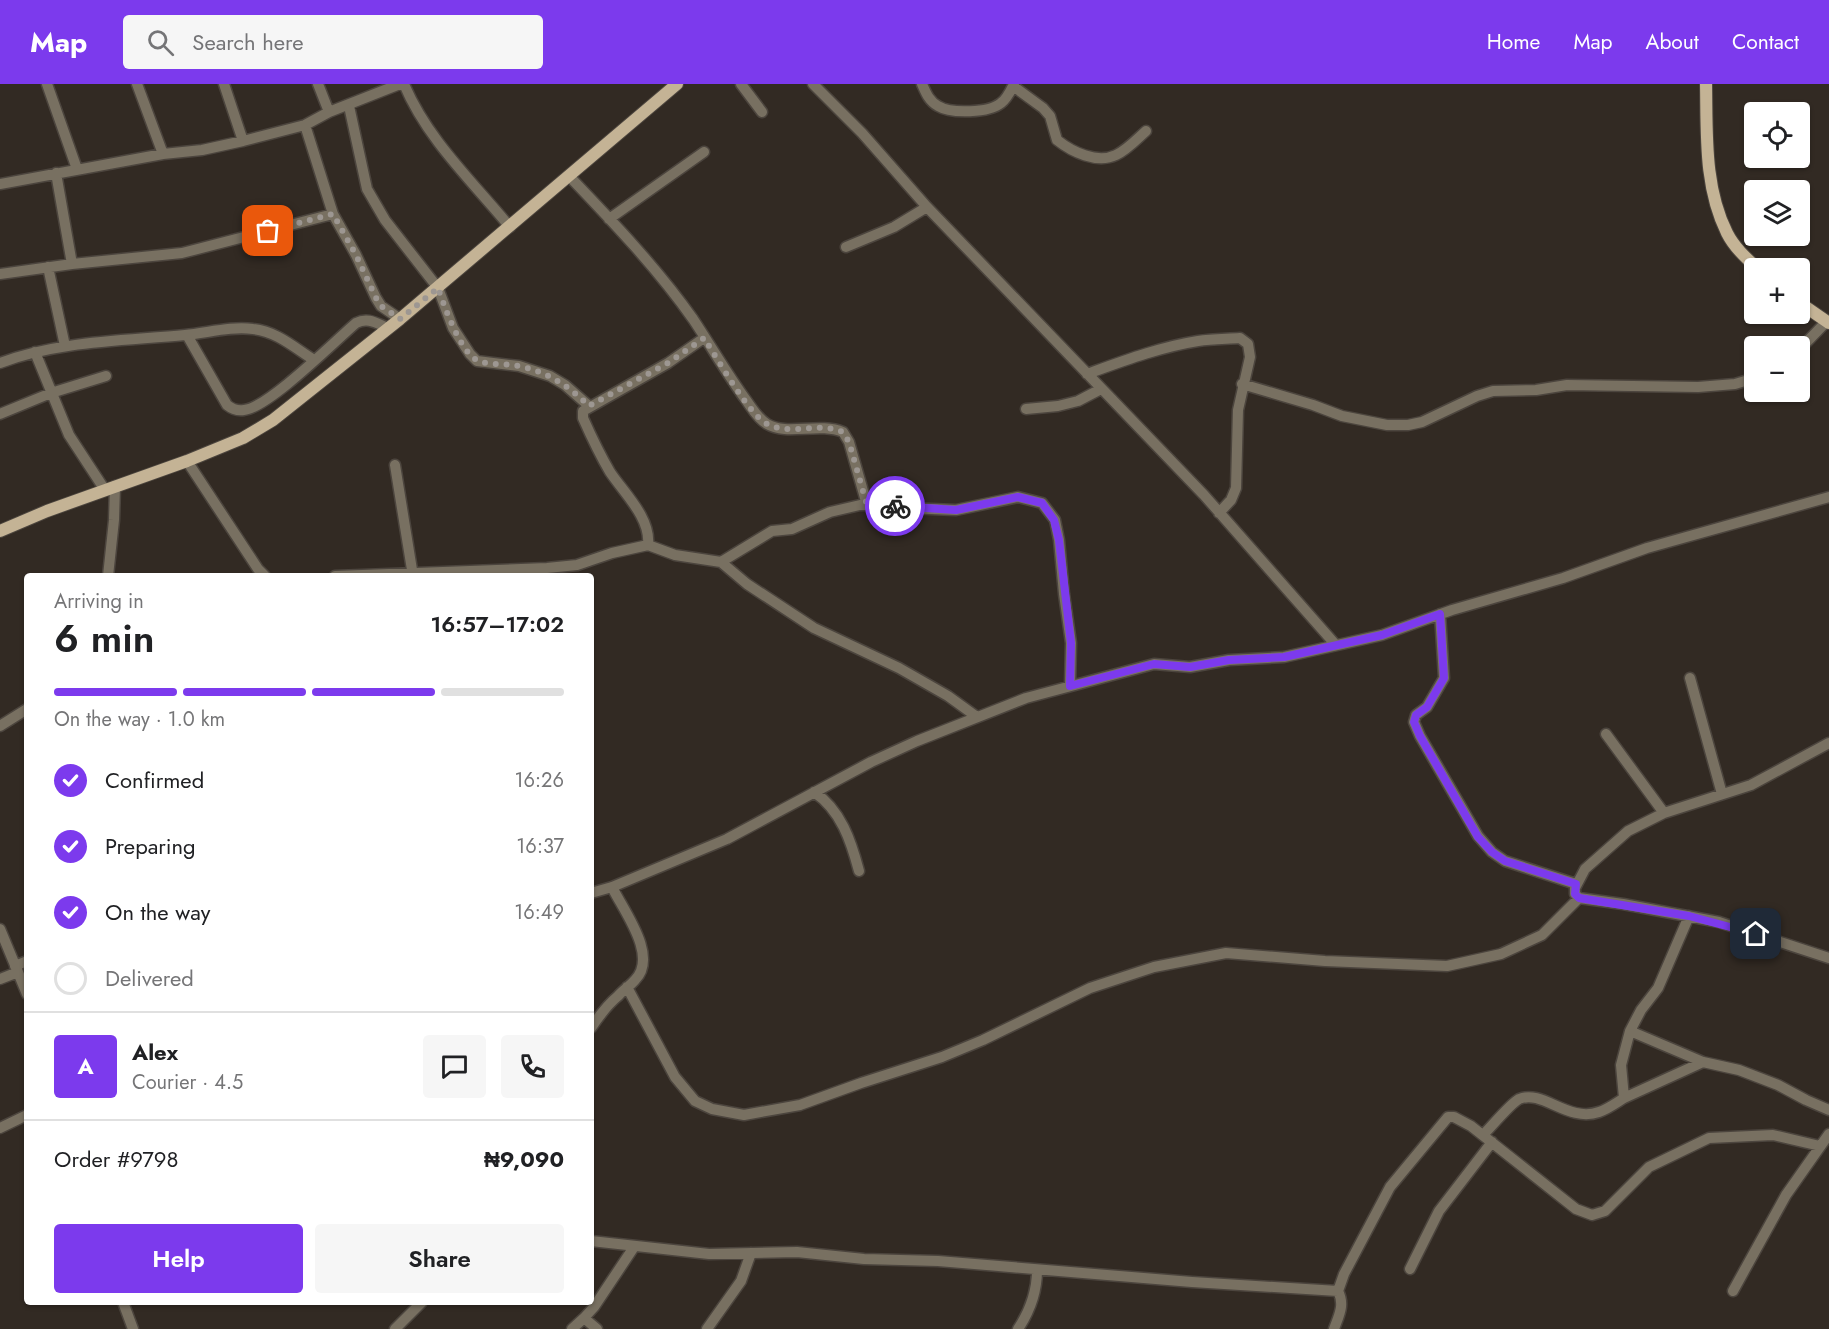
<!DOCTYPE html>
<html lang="en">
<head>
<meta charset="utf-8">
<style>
	:root { --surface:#fff; --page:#f6f6f6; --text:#202124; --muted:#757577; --line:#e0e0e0; --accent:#7c3aed }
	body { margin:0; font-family:Jost,sans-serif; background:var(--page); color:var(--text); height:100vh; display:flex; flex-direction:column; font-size:22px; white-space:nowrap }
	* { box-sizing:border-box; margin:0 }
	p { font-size:20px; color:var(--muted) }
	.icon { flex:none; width:33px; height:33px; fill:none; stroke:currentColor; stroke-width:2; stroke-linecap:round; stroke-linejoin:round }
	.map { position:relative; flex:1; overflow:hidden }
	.drawer { position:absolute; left:24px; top:489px; width:570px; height:732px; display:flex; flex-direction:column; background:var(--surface); border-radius:6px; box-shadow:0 2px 4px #0004 }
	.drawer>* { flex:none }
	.controls { position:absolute; left:1744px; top:18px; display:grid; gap:12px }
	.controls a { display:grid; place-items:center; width:66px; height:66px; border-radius:6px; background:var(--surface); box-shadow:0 2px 4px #0004; font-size:30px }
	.pin { position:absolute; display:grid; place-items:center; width:51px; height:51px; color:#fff; margin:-26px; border-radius:12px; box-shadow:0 3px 9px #0006 }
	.courier { position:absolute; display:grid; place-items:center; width:60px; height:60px; margin:-30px; border:4px solid #7c3aed; border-radius:50%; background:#fff; color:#222; box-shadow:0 2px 8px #0007 }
	.headline em { font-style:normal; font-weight:600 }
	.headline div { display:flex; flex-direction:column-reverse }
	.headline { display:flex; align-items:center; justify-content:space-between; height:102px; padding:0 30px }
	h1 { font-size:39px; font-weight:600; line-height:45px }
	.bar { display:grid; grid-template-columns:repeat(4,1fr); gap:9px 6px; align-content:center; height:72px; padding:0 30px }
	.bar i { height:8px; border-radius:4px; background:var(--line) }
	.bar .active { background:var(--accent) }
	.bar p { grid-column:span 4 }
	.line { display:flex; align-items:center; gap:15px; padding:0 30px; border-top:2px solid var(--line) }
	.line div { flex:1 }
	.round { display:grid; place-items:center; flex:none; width:63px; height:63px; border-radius:6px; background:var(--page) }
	ol { padding:0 30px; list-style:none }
	li { display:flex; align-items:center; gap:18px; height:66px }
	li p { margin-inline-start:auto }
	li .icon { padding:6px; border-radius:50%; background:var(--accent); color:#fff; stroke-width:4 }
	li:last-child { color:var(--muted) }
	li i { width:33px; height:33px; border:3px solid var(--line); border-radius:50% }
	.primary-button { display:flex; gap:12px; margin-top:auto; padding:12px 30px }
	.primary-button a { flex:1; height:69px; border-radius:6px; background:var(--accent); color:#fff; font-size:24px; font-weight:600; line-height:69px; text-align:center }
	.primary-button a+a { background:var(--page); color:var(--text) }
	header { display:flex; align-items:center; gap:36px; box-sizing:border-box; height:84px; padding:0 30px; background:var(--accent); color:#fff }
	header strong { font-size:28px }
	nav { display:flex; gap:33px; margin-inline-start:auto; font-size:21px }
	.search { width:420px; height:54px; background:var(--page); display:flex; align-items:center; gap:15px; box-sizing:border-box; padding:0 21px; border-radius:6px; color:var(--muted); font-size:22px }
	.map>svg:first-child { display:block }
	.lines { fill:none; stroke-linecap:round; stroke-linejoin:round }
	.minor-casing { stroke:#4c453e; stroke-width:13 }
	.major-casing { stroke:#4c453e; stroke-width:14 }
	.minor { stroke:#787061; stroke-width:10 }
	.major { stroke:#c4b395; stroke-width:12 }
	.done { stroke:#9d9792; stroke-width:6; stroke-dasharray:0 10.8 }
	.route { stroke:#7c3aed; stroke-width:8 }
</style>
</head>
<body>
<header>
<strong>Map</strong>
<div class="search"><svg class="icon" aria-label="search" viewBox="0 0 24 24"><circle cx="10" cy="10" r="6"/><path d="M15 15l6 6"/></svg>Search here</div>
<nav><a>Home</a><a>Map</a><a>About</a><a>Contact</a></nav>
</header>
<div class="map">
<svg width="1829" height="1245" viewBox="0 0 1829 1245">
	<rect width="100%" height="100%" fill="#322a23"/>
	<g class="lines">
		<g class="minor-casing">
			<path id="minor" d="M47,0L77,85
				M137,0L163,70
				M224,0L243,57
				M318,0L329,28
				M404,0C427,55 472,97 510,143
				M741,0L762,28
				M813,0L862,49L927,123L1204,411L1335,560
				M922,0C926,9 929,17 938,22C951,30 989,29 1001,19C1007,15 1011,6 1014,0
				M1013,2L1043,24L1050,32L1057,56C1072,68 1097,80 1116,71C1127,66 1137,55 1146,47
				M349,22L367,105L385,136L438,204L453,244L470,270L477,277L519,282L550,292L565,301L589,322
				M305,41L333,130L356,171L376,214L381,222L400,235
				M56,89L72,180
				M570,93C613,138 657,184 693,235C711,262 727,290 746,316C752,324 757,334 767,340C787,352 819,338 843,348L849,358L867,421
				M0,100L163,70L202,66L243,57L305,41L329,28L400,0
				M609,135L704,68
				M846,163L894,143L927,123
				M48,183L65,262
				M0,190L72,180L182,169L333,130
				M187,251L227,321C232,325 238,327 244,326C268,324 335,257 356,239C368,233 376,239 388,244
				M1800,265L1827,237
				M35,268L69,351L105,406
				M0,279C58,257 123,257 185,251C207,249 231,242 253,245C276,247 295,264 314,276
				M1087,290C1123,277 1160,263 1198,257C1212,255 1226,255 1240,254L1248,260L1250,273L1238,326L1236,404L1231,416L1219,429
				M1242,300L1313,321L1342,332L1387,341H1408L1422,338L1477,312L1493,307L1536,306L1567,301L1698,303L1735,300L1755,294
				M1026,325L1058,322L1078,317L1101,305
				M0,330L51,309L106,292
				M187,377L258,485L265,492
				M395,381L413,492
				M648,461C651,434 624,409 610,388C600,371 591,352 583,334V327L668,279L704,254
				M721,478L747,500L814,544L899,584L948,612L977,633
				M108,492L114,436L115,402
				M335,492L547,484L577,481L612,469L648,461L675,471L721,478L772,447L792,445L830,428L860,421L886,420L906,424L956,426L1018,413L1042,419L1055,436L1059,456L1064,510L1071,559L1070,602
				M1440,530L1444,594L1427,623L1416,631L1414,638L1420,652L1478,752L1492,768L1505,777L1576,800
				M1690,594L1722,710
				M0,642L27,625
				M1606,650L1664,729
				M1829,659L1751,701L1664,729L1628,747L1585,785L1575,804V810L1579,814L1623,820L1719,838L1829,874
				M814,708C841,726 851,757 859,787
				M591,809L612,803L727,755L871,678L917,657L1026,614L1154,580L1190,583L1229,576L1284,573L1382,551L1452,526L1563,494L1647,464L1829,413
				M0,845L27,910
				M15,882L27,877
				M0,895L18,888
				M627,903L675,993L695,1017L712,1025L744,1031L800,1021L861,999L942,973L983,956L1090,904L1154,883L1226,869L1325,877L1447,882L1501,870L1542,851L1579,814
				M591,944C599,932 607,921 618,912C623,906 630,902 635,896C659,872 623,826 612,803
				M1630,947L1703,978L1739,986L1778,1001L1806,1016L1829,1026
				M1624,1014L1703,978
				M0,1044L27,1031
				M1483,1051C1491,1043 1511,1019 1519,1015C1543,1005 1568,1039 1599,1028C1608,1025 1616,1019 1624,1014L1621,981L1630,947L1641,926L1658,904L1689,832
				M591,1157L709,1170L797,1168L864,1175L938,1177L1192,1198L1338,1207
				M1410,1185L1439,1127L1492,1058
				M1733,1207L1786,1111L1829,1050
				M123,1218L133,1245
				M395,1245L422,1218
				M572,1245L584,1234
				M597,1245L584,1234L594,1223L634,1163
				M707,1245L741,1197L751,1169
				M1018,1245C1030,1227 1037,1207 1037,1186
				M1334,1245C1339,1231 1345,1221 1338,1207L1344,1190L1390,1103L1448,1033H1454L1471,1042L1576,1125L1592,1131L1605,1127L1649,1083L1709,1054L1773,1051L1820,1062"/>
		</g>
		<g class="major-casing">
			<path id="major" d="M1706,0C1707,50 1704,103 1727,149C1734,163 1746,174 1757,184
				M1800,219L1829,239
				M0,447L47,427L187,377L243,354L273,336L400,235L677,0"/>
		</g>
		<use href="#minor" class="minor"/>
		<use href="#major" class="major"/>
	</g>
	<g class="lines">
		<path class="done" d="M268,147L333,130L356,171L376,214L381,222L400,235L438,204C444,221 460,268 477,276C488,282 505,279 518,282C546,287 569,302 589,322L668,279L704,254C720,279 739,313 759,334C764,339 772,343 779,344C801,348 822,339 843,348L849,358L867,421L895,422"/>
		<path class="route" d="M895,422L956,426L1018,413L1042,419L1054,436L1059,456L1071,559L1070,602L1154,580L1190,583L1229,576L1284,573L1382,551L1440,530L1444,594L1427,623L1416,631L1414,638L1420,652L1478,753L1492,768L1505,777L1576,800L1575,810L1579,814L1689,832L1756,850"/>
	</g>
</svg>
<div class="controls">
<a><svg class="icon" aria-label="locate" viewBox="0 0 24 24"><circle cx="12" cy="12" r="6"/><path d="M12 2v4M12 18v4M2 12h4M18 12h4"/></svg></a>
<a><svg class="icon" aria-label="layers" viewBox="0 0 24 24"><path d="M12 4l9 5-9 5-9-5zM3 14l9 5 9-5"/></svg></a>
<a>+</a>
<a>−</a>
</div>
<div class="pin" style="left:268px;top:147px;background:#ea580c"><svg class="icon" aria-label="bag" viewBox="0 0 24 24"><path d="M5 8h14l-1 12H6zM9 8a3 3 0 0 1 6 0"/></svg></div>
<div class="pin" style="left:1756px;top:850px;background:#1f2937"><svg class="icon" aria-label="home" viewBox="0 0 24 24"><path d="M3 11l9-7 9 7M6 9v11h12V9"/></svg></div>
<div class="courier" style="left:895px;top:422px"><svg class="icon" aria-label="bike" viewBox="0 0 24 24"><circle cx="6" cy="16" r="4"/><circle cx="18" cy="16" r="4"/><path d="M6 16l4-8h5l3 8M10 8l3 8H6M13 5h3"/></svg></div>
<section class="drawer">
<div class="headline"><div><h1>6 min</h1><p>Arriving in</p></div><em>16:57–17:02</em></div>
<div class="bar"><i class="active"></i><i class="active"></i><i class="active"></i><i></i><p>On the way · 1.0 km</p></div>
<ol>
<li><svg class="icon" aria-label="check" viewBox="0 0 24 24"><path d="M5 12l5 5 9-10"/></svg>Confirmed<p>16:26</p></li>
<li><svg class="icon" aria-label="check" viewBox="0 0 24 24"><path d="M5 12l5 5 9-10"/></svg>Preparing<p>16:37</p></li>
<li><svg class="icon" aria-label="check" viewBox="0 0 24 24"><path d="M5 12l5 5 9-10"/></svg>On the way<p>16:49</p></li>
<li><i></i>Delivered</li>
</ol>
<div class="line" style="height:108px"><b class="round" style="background:var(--accent);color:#fff">A</b><div><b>Alex</b><p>Courier · 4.5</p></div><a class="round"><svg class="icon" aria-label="chat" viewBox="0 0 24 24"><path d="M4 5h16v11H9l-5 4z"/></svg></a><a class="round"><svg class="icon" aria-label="phone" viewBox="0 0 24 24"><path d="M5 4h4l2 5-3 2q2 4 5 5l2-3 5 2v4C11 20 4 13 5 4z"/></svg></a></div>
<div class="line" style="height:78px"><div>Order #9798</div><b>₦9,090</b></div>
<div class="primary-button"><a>Help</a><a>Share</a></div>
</section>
</div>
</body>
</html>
